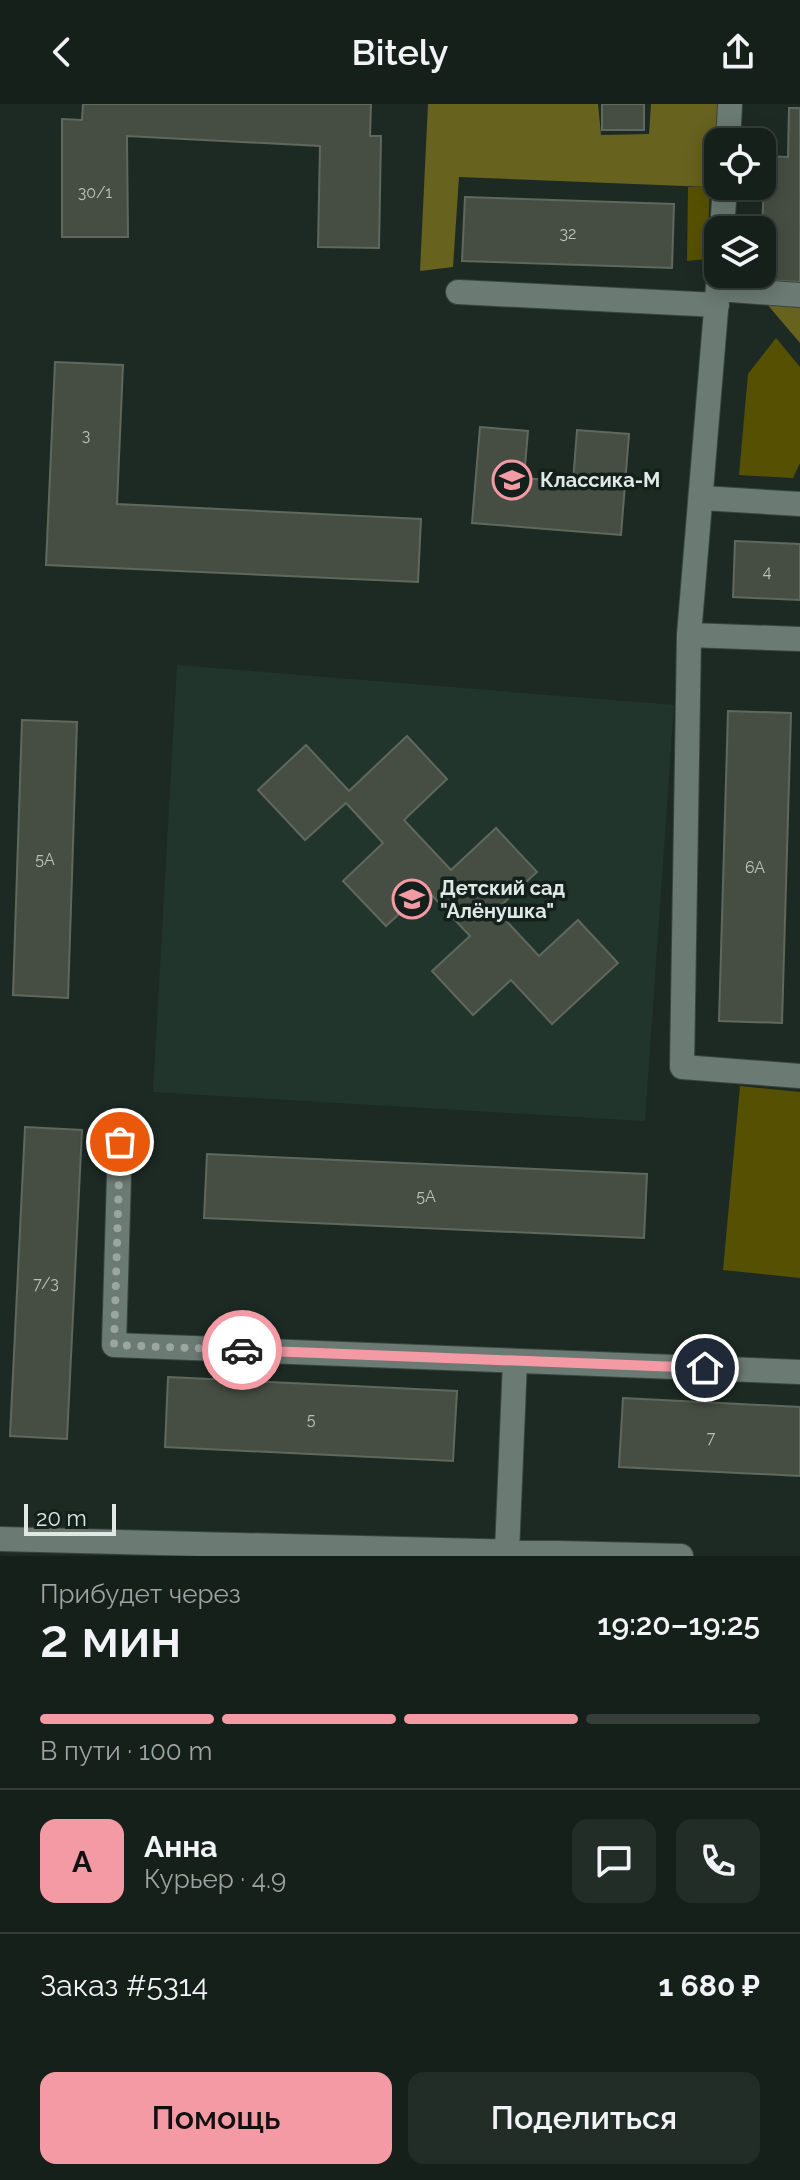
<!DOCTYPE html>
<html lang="ru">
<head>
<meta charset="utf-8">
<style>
	:root { --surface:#16201b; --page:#232d28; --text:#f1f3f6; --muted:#9ea3a3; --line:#353e3a; --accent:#f49aa5 }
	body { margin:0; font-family:Raleway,sans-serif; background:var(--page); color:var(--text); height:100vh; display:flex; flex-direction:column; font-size:30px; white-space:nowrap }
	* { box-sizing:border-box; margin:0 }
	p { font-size:26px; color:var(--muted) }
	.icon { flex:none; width:44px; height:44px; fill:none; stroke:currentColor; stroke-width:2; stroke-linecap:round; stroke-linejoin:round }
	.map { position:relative; height:1452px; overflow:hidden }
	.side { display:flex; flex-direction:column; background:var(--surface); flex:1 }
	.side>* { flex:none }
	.tools { position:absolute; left:704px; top:24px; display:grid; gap:16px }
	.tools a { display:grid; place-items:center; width:72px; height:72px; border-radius:16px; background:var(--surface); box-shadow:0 4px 20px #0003,0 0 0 2px var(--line); font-size:40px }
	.scale { position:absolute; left:24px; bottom:20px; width:92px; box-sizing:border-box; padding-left:8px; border:4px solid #e0e8e5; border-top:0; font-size:22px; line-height:28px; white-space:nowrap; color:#e0e8e5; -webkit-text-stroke:6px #13201b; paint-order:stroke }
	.pin { position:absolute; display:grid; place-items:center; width:68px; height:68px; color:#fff; margin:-34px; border:4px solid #fff; border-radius:50%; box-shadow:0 2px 8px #0007 }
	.courier { position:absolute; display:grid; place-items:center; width:80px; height:80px; margin:-40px; border:6px solid #f49aa5; border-radius:50%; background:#fff; color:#222; box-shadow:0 2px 10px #0007 }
	.headline em { font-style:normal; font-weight:600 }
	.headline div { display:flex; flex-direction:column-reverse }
	.headline { display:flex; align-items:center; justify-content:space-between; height:136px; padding:0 40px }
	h1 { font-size:52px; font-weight:600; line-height:60px }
	.bar { display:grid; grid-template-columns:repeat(4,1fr); gap:12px 8px; align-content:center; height:96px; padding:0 40px }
	.bar i { height:10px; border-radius:6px; background:var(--line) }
	.bar .active { background:var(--accent) }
	.bar p { grid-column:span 4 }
	.line { display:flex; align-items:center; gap:20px; padding:0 40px; border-top:2px solid var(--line) }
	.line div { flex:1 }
	.round { display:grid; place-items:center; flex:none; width:84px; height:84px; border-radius:16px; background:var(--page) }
	.action { display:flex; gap:16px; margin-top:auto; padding:16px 40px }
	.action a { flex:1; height:92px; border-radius:16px; background:var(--accent); color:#111; font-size:32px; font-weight:600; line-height:92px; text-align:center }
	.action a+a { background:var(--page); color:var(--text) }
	header { display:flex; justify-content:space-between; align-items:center; height:104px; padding:0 40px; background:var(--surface); font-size:36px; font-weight:600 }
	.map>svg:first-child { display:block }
	.built { fill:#21352d }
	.green { fill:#565102 }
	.forest { fill:#67621e }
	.building { fill:#464e43; stroke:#60685d; stroke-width:2 }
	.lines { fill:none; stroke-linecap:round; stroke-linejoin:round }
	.minor-casing { stroke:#3a4541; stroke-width:26 }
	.minor { stroke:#6b7a73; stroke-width:24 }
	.done { stroke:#9ca6a1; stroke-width:8; stroke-dasharray:0 14.4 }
	.route { stroke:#f49aa5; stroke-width:10 }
	.labels { text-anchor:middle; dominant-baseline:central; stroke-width:7; stroke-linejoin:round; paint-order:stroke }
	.number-label { font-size:16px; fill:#bac2bc }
	.poi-label { font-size:20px; font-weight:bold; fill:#e0e8e5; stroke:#13201b; text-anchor:start }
</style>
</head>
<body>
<header><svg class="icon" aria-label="back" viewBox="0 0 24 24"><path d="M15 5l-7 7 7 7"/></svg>Bitely<svg class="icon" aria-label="share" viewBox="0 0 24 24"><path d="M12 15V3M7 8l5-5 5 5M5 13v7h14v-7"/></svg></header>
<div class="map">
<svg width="800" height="1452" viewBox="0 0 800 1452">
	<rect width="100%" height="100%" fill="#1d2a24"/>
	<path class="built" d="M177,561L674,601L645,1017L153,988Z"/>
	<path class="green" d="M688,83H710L707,155L687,157Z
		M776,234L800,263V359L793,374L739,371L748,270Z
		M740,982L800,988V1174L723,1166Z"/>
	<path class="forest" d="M428,0H598L601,31L649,30L651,0H720L710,83L459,73L453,163L420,167Z
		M760,192L800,195V239Z"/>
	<path class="building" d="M83,0H371L370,32H381L379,144L318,143L320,42L127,32L128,133H62V15L82,16Z
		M602,0H644V26H602Z
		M789,4H800V178L760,176L765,52L788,53Z
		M465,93L674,100L672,164L462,157Z
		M55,258L123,261L117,400L421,415L418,478L46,461Z
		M480,323L528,327L524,374L573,378L577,326L629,330L621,431L472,419Z
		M735,437L800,440V496L733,493Z
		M728,607L791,609L782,919L719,917Z
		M22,616L77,618L68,894L13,891Z
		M407,632L447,675L404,716L451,766L496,724L537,768L496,806L539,852L578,816L618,859L552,920L511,876L473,911L432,867L470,832L426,785L386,822L343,777L383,739L346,699L305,736L258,686L306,641L349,687Z
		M25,1023L82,1026L67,1335L10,1332Z
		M207,1050L647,1070L644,1134L204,1114Z
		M168,1273L457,1287L453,1357L165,1343Z
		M623,1294L800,1303V1372L619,1363Z"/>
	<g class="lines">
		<g class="minor-casing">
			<path id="minor" d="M728,38L730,0
				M722,126L725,82
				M719,170L689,531L800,535
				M718,185L800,191
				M458,188L717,201
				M702,394L800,400
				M689,531L682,963L800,972
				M120,1038L114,1241L800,1268
				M0,1435L681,1452
				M507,1448L515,1257"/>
		</g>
		<use href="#minor" class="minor"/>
	</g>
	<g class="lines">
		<path class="done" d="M120,1038L114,1241L242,1246"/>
		<path class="route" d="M242,1246L705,1264"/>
	</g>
	<defs>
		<g id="school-ring" transform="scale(2)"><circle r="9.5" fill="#13201b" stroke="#f49aa5" stroke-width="1.5"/><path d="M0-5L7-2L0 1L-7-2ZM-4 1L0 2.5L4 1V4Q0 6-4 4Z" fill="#f49aa5"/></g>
	</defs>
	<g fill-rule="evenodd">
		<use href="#school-ring" x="512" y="376"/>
		<use href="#school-ring" x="412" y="795"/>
	</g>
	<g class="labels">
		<g class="number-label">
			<text x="95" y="88">30/1</text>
			<text x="568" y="129">32</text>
			<text x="86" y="331">3</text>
			<text x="767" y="467">4</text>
			<text x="45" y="755">5А</text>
			<text x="755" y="763">6А</text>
			<text x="426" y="1092">5А</text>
			<text x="46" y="1179">7/3</text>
			<text x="311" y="1315">5</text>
			<text x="711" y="1333">7</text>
		</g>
		<g class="poi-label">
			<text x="540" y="376">Классика-М</text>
			<text x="440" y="784">Детский сад<tspan x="440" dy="23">"Алёнушка"</tspan></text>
		</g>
	</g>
</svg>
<div class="tools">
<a><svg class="icon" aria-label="locate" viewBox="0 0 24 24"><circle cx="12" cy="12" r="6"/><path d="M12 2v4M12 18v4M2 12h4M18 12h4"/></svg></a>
<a><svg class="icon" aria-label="layers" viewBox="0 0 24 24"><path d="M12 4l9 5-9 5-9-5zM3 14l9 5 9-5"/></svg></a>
</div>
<div class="scale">20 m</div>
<div class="pin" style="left:120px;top:1038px;background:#ea580c"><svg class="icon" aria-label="bag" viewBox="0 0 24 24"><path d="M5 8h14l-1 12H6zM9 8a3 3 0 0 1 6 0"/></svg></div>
<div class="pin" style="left:705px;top:1264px;background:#1f2937"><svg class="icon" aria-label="home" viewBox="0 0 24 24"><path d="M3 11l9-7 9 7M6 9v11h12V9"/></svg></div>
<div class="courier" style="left:242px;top:1246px"><svg class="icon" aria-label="car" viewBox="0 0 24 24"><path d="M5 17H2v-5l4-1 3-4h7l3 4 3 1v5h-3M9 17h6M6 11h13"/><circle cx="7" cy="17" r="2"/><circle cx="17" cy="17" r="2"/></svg></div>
</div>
<section class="side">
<div class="headline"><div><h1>2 мин</h1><p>Прибудет через</p></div><em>19:20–19:25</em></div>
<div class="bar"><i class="active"></i><i class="active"></i><i class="active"></i><i></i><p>В пути · 100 m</p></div>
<div class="line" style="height:144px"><b class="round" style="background:var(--accent);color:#111">А</b><div><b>Анна</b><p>Курьер · 4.9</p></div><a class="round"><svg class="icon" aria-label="chat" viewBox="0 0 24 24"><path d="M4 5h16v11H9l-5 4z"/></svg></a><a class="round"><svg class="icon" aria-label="phone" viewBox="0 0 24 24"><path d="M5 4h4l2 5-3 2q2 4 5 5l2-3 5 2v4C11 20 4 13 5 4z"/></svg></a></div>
<div class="line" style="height:104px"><div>Заказ #5314</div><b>1 680 ₽</b></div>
<div class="action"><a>Помощь</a><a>Поделиться</a></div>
</section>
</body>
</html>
